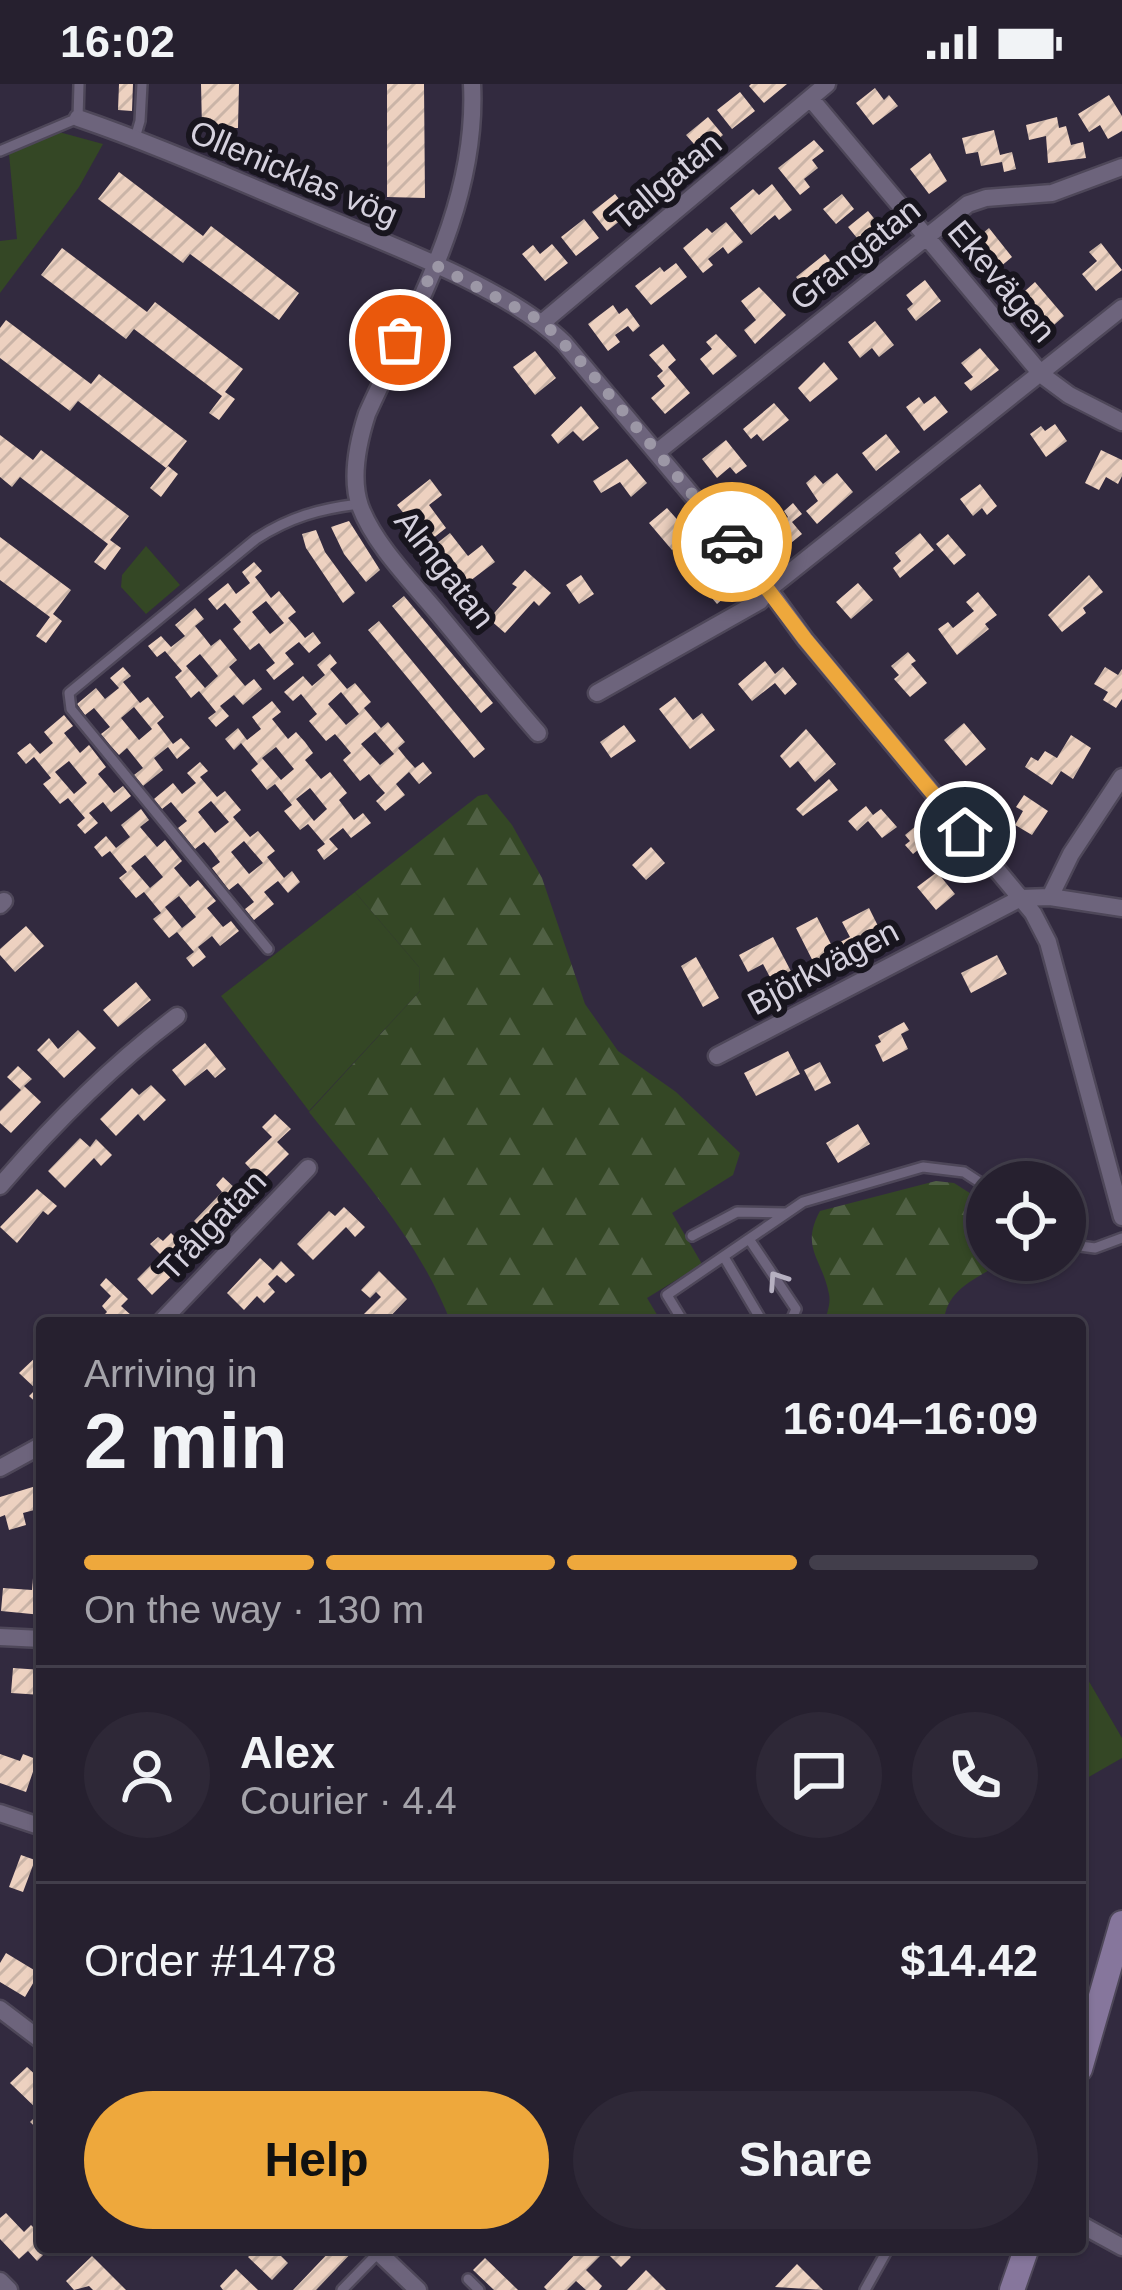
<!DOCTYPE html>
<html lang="en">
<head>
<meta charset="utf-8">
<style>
	:root { --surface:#26202f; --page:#2e2837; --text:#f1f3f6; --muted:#a4a3aa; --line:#423e4b; --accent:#eea83c }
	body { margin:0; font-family:Helvetica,sans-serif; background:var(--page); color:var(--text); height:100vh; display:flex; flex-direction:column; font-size:45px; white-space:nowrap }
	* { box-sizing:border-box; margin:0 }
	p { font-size:39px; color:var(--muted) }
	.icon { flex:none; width:66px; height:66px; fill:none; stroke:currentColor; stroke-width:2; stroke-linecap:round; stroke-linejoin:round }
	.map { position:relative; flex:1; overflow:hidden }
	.panel { position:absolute; left:36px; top:1233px; width:1050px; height:936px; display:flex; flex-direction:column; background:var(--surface); border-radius:12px; box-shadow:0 3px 9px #0004,0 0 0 3px var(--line) }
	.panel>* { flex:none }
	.controls { position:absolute; left:966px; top:1077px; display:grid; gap:24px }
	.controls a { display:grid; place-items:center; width:120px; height:120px; border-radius:50%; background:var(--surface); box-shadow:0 3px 9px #0004,0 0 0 3px var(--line); font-size:60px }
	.pin { position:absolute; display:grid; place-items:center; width:102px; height:102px; color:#fff; margin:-51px; border:6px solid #fff; border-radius:50%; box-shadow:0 3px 12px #0007 }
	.courier { position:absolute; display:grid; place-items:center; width:120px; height:120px; margin:-60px; border:9px solid #eea83c; border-radius:50%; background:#fff; color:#222; box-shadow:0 3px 15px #0007 }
	.summary em { font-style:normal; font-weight:600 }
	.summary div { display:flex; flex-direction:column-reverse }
	.summary { display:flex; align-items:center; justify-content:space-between; height:204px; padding:0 48px }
	h1 { font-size:78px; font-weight:600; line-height:90px }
	.bar { display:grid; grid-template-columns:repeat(4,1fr); gap:18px 12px; align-content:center; height:144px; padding:0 48px }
	.bar i { height:15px; border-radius:9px; background:var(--line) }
	.bar .selected { background:var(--accent) }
	.bar p { grid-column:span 4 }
	.line { display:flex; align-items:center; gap:30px; padding:0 48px; border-top:3px solid var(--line) }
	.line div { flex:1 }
	.round { display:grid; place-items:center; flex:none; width:126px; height:126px; border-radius:63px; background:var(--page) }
	.button { display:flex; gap:24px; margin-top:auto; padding:24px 48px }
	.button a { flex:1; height:138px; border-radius:72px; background:var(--accent); color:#111; font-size:48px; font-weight:600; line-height:138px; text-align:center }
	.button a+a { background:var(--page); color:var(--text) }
	.status { display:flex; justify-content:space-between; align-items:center; height:84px; padding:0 60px; background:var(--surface); direction:ltr }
	.status svg { height:33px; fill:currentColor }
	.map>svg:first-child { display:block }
	.forest { fill:url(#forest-firs) }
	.green { fill:#344725 }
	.building { fill:url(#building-hatch); fill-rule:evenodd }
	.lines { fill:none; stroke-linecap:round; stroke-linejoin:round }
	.lane-casing { stroke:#4e4759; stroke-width:14 }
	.street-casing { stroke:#4e4759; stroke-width:21 }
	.secondary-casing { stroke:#4e4759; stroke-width:28 }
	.lane { stroke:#6d647c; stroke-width:9 }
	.street { stroke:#6d647c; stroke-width:16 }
	.secondary { stroke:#86769c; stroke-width:24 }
	.oneway { stroke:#b6b0c1 }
	.done { stroke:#9c97a6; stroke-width:12; stroke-dasharray:0 21.6 }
	.route { stroke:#eea83c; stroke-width:15 }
	.labels { text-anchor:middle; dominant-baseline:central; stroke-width:12; stroke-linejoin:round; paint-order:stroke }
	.street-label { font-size:33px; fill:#d5d1de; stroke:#18151e }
</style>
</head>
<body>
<div class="status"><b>16:02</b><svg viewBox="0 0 49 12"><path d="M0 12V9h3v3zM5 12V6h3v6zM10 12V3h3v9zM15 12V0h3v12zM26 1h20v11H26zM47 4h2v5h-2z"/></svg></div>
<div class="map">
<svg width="1122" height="2206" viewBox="0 0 1122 2206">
	<defs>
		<pattern id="forest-firs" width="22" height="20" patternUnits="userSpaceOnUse" patternTransform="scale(3)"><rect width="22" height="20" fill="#344725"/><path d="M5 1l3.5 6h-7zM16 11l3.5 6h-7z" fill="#506044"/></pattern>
		<pattern id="building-hatch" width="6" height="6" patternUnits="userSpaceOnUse" patternTransform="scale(3)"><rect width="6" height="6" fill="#edd1c0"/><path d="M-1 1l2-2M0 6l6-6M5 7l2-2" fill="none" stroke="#cab4a7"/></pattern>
	</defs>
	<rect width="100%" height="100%" fill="#322a3f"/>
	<path class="forest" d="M487,710L512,741L542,794L585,920L618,967L676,1008L740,1069L733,1091L672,1129L702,1180L647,1214L662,1239H451C420,1158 362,1094 309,1028L420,907L419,883L355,808L478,712Z
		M936,1097L954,1099L987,1120V1176H1007C980,1193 945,1204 944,1239H824C827,1230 831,1219 829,1210C822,1174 800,1164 820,1127Z"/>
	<path class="green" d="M59,48L103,60L79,103L0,209V157L17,155L9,70Z
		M146,462L180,501L146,530L121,503L122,491Z
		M355,808L419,883L420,907L309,1027L221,912Z
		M1080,1582L1122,1654V1674L1080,1698Z"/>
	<path class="building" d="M119,0H133L132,27L118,26Z
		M201,0H239L238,44H202Z
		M387,0H424L425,114L387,113Z
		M751,0H787L764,19L749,2Z
		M875,4L884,16L889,11L898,22L873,41L856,19Z
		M740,8L755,27L732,45L717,26Z
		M1109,11L1122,32V47L1108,55L1100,41L1089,48L1078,30Z
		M708,33L723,51L702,69L686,51Z
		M1057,33L1059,44L1066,42L1071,61L1083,58L1086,74L1048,79L1046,52L1029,56L1026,41Z
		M994,46L1000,71L1012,68L1016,85L1004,88L1002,78L981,82L978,68L966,70L962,54Z
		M814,56L824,67L812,76L818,84L804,95L810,103L800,111L778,84Z
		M930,69L947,97L929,110L910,85Z
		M119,88L203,152L211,142L299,209L279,236L190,170L183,179L98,115Z
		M772,100L792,126L779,136L775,131L751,151L730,124L753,105L759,111Z
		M615,110L630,129L607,147L592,128Z
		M842,110L854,125L836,140L823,125Z
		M868,127L886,149L866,165L848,143Z
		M584,135L599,154L576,172L561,153Z
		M726,138L743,158L728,170L723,163L708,175L713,181L703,189L683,164L707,144L712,149Z
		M989,144L1012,173L994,188L970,160Z
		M1101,159L1122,186L1096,207L1082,190L1097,177L1089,168Z
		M552,160L568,179L545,197L522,170L533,161L540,170Z
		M62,164L147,228L155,218L243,285L225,308L235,315L219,336L209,329L222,312L134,245L126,255L41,191Z
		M825,170L839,188L810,211L796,193Z
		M676,179L687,193L651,221L635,202L660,183L664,188Z
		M925,196L941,217L916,237L907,225L913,220L906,211Z
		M1035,198L1064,232L1045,249L1016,215Z
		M759,203L786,231L755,260L744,246L756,236L741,217Z
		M613,221L619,230L627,224L640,242L633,248L628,242L615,251L620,258L608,267L588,240Z
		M6,236L91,300L99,290L187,357L166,384L78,317L70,327L0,274V244Z
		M875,237L894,261L879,273L872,264L860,274L848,258Z
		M716,250L737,272L713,291L700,275L712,265L706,258Z
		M663,260L676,276L668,283L690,309L665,330L651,314L665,302L657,292L663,287L649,271Z
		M980,264L999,286L971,307L964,299L973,293L961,279Z
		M535,267L556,294L535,311L513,283Z
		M824,278L838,295L810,318L798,304Z
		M935,312L948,328L924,347L906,323L919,313L924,320Z
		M774,319L789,336L763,357L757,350L751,355L743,345Z
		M581,322L599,344L583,357L573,347L558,360L551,351Z
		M1055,340L1067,357L1046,373L1030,350L1041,342L1045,347Z
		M886,350L900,368L876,387L862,369Z
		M0,351L33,376L41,366L129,432L110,456L121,464L105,486L94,478L108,460L20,393L12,403L0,393Z
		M726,356L747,382L736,390L730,383L717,394L702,375Z
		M1101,366L1122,376V392L1118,400L1106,393L1099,406L1085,399Z
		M627,375L647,399L631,413L620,398L601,409L593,397Z
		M168,382L178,390L161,413L150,404Z
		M837,389L853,408L817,440L806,427L818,417L806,399L815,391L823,400Z
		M430,395L442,411L429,421L446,444L427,459L397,421Z
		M980,400L997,422L987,431L982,424L973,432L960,415Z
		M793,419L802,430L792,438L802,450L775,472L767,462L771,458L766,451L788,433L784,427Z
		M667,424L690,450L672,466L649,439Z
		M349,437L380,486L366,498L344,470L331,443Z
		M316,446L325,468L355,509L343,519L306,464L302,450Z
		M450,449L468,472L482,461L495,478L462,503L431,464Z
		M920,449L934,466L900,494L893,484L901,477L895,469Z
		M948,450L966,471L954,481L936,460Z
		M0,453L71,506L53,530L62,537L46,559L36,552L50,533L0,496Z
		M254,478L262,487L255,493L262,502L271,514L279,507L296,528L288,534L296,543L305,554L313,548L321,559L309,569L299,558L285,569L294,580L274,596L266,586L275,579L259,559L250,566L233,545L241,538L232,527L225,519L217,526L208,515L228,499L236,510L250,499L242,488ZM266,517L284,539L270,550L252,528Z
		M712,480L733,506L717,520L695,494Z
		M525,486L551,509L539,522L534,517L505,549L489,535L517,503L512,500Z
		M581,491L594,510L579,520L566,501Z
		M1089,491L1103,508L1083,524L1086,529L1062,548L1048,531Z
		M858,499L873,516L851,535L836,518Z
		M978,508L997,531L985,540L989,545L957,571L938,545L948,538L953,544L974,527L966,518Z
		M404,512L493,619L481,629L392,522Z
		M195,524L204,535L195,542L204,553L211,562L220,555L237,576L229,583L245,602L254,595L262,605L243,621L234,611L220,622L229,632L216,643L208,634L216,628L199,607L191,614L175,593L182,587L165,567L157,573L148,562L161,552L171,563L185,552L175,541ZM200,570L218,592L205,604L186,582Z
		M379,537L485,665L474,674L368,546Z
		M908,568L916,577L911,580L927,599L910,613L894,595L899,591L891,582Z
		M330,570L337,579L330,585L347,605L355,599L371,618L364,624L381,644L388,638L405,658L398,664L406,674L415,684L423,678L432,689L419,700L409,688L396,700L405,711L385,727L376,717L385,709L376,699L369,690L360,697L343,676L351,669L342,658L335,650L326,657L309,637L317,630L301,610L293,617L284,608L303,592L312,602L325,591L317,581ZM341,608L359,630L346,641L328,620ZM375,648L394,670L380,681L361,660Z
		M765,577L775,590L783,583L797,600L785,611L775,599L752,617L738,600Z
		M123,583L131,592L123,598L140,619L148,613L164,633L157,639L173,660L181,654L190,664L177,675L168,663L154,674L163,686L143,702L134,691L143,684L127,664L119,671L110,661L101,650L110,643L94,624L85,631L77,620L96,604L105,615L119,604L110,594ZM134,623L152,645L139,656L121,634Z
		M1105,583L1118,591L1122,585V615L1116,624L1103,616L1108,608L1094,600Z
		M675,613L693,636L702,629L715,646L690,665L659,625Z
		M272,617L281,628L272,635L288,655L296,648L305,658L313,669L305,676L321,695L330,688L347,709L339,716L354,736L363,729L371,739L351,754L343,744L329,755L338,765L324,776L317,766L325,760L308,740L300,746L284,727L292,721L275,700L267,706L251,686L258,680L241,659L234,666L225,655L238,644L247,656L261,645L252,633ZM276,663L294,685L281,696L262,674ZM310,704L327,725L314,737L296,715Z
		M64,631L73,642L64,649L80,669L89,661L106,683L98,690L114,709L123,702L131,712L111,728L103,718L89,729L98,739L85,750L77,741L85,734L68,714L60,720L43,700L51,694L34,673L26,680L17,669L30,659L40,670L53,659L44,648ZM69,677L87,699L74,710L55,688Z
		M964,639L986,665L966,682L944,656Z
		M624,641L636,657L611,674L600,658Z
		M806,645L836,680L815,698L798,677L790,684L780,672Z
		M1071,651L1091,664L1073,695L1061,687L1052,701L1025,683L1031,673L1038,677L1045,667L1057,674Z
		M200,678L208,687L200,693L217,713L225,707L241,726L233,733L250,753L258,747L275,767L267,773L275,783L284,794L292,787L300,798L288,809L278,797L264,808L274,820L254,836L245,825L254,818L245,807L238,799L229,806L212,784L220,778L211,766L204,758L195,765L178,744L187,737L171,718L162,725L154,715L173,699L182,710L196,699L187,689ZM211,717L229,738L215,749L198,728ZM244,757L263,779L249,790L231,768Z
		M829,695L838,706L803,732L796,725Z
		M1024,711L1048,727L1032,751L1015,741L1023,727L1016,723Z
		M866,722L873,731L881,725L897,743L882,754L868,737L857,747L848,737Z
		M141,725L149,736L140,743L157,763L165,756L173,766L182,777L174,784L190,803L198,796L216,817L207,824L223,843L231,837L239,847L220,862L212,852L198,863L206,873L193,883L186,874L194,868L177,848L169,854L153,835L161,829L144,808L136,814L119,794L127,788L110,767L102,773L94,763L106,752L116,764L130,753L121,741ZM145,771L163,793L150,804L131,782ZM179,812L196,833L182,844L165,823Z
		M917,741L930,756L913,770L905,761L910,757L905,751Z
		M651,763L665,779L646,796L632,781Z
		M937,788L955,810L936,826L917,803Z
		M869,824L883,852L858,864L863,873L822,895L796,844L817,833L832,862L850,853L842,838Z
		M26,842L44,862L15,888L0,871V865Z
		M773,853L794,893L786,897L791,907L768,919L759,904L772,897L763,880L748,888L739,871Z
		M997,871L1007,890L971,909L961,889Z
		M696,873L719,914L703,923L681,882Z
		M136,898L151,916L118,943L103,926Z
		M904,938L909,946L901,950L908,965L883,978L875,961L881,958L878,952Z
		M78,946L96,964L64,994L37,966L49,954L58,965Z
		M205,959L226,985L215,994L207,985L185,1002L172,986Z
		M788,967L800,990L756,1012L744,989Z
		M820,978L831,999L815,1007L804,986Z
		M18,982L32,995L24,1002L41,1018L11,1049L0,1039V1027L21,1006L7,993Z
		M151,1001L166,1016L144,1037L138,1030L116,1052L100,1035L132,1004L139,1011Z
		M275,1030L291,1045L277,1058L289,1070L262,1097L245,1079L272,1053L262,1043Z
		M858,1040L870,1060L838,1079L826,1059Z
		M80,1054L90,1063L96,1055L112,1071L101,1082L94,1074L65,1104L48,1087Z
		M223,1093L237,1106L229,1114L237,1122L209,1152L194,1137L222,1108L216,1101Z
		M37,1105L57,1122L48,1131L43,1127L17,1159L0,1143Z
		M344,1123L365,1143L355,1153L346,1143L313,1176L297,1160L329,1127L335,1132Z
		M171,1149L184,1162L175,1170L185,1179L152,1211L137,1195L161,1171L150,1160L158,1153L163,1157Z
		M260,1174L273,1186L281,1177L295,1191L286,1199L277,1191L268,1200L275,1208L264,1219L257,1212L244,1226L227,1209Z
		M379,1187L407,1215L384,1239H355L381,1213L376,1208L370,1214L361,1206Z
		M106,1194L128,1215L121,1222L132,1232L125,1239H96L107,1228L102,1222L111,1212L100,1201Z
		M38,1271L42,1275V1324L29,1312L36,1305L19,1289Z
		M36,1402L42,1424L23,1429L26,1441L9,1446L5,1431L0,1433V1413Z
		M34,1482H42V1531L1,1527L3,1504L32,1506Z
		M13,1584L42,1586V1611L11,1609Z
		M0,1670L20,1677L23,1670L41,1677L39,1684L35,1682L26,1708L0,1699Z
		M21,1771L35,1776L23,1808L9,1803Z
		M6,1869L39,1889L25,1913L0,1898V1879Z
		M27,1983L42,1997V2049L30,2038L40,2028L10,1999Z
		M6,2129L24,2148L31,2141L42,2152V2163H51L37,2177L28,2167L19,2175L0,2155V2134Z
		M259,2163H272L288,2179L272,2196L248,2173Z
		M334,2163H357L316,2206H293Z
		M582,2163H621L631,2173L621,2183L605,2167L586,2186L602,2202L599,2206H586L576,2197L567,2206H547L544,2203Z
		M92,2172L126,2206H93L89,2202L74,2206L66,2197Z
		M485,2174L518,2206H494L473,2186Z
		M797,2180L823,2206L775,2203Z
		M236,2185L258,2206H223L220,2202Z
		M646,2186L666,2206H627Z"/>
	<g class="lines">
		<g class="lane-casing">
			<path id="lane" d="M135,54L140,37L142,0
				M0,67L78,34L79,0
				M360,240L400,256
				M268,865L71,625L69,609L256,455C290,433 319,425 359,420
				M692,1152L737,1128L786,1129
				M749,1155L796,1225L790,1239
				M1065,1160L1095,1164L1122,1154
				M724,1173L763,1239
				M684,1239L667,1211L803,1118L923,1083L964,1088L987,1103
				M468,2195L479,2206
				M342,2206L379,2168
				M865,2206L889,2163"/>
		</g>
		<g class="street-casing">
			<path id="street" d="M472,0C478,120 415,224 367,330C358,358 350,393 360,422C374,460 411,497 436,527C470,568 503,609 538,649
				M811,15L1042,291L1069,311L1122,338
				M78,34C160,62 239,98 319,131C390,161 510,205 564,259L754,485L805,555L1033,829L1048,858L1122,1133
				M543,238L827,0
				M657,368L968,120L986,114L1052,109L1122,83
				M597,609L760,517L769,505L1122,224
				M1050,813L1071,770L1122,693
				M0,821L4,817
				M717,972L1021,814L1050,813L1122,824
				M0,1102C54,1039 111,982 177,932
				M160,1239L308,1084
				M0,1384L42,1361
				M0,1553L42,1555
				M0,1729L42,1743
				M0,1925L42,1957
				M1080,2140L1122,2163
				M374,2164L418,2206
				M0,2197L9,2206"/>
		</g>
		<g class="secondary-casing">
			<path id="secondary" d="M1080,1985L1122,1839
				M1012,2206L1027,2163"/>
		</g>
		<use href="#lane" class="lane"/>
		<use href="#street" class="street"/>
		<use href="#secondary" class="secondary"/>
	</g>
	<defs><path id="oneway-chevron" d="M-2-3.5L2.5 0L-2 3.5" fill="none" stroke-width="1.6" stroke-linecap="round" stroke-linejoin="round" transform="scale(3)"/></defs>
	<use class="oneway" href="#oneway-chevron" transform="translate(777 1196) rotate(-124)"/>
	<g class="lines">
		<path class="done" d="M400,256L435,181L543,238L587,284L732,458"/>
		<path class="route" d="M732,458L805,555L965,748"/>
	</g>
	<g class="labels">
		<g class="street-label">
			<text transform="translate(294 89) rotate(23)">Ollenicklas vög</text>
			<text transform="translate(666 97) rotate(-40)">Tallgatan</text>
			<text transform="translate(855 170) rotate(-39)">Grangatan</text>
			<text transform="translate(1002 197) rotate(50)">Ekevägen</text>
			<text transform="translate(445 485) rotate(52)">Almgatan</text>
			<text transform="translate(823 883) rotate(-28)">Björkvägen</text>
			<text transform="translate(212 1141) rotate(-46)">Trålgatan</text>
		</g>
	</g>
</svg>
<div class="controls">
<a><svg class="icon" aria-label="locate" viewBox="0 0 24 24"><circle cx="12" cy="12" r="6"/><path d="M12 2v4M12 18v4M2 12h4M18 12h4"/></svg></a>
</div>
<div class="pin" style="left:400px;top:256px;background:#ea580c"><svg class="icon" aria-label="bag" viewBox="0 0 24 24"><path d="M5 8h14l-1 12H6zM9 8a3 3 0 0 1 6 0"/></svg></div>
<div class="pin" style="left:965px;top:748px;background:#1f2937"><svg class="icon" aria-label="home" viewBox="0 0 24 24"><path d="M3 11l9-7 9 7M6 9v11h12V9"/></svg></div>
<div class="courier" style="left:732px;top:458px"><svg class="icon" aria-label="car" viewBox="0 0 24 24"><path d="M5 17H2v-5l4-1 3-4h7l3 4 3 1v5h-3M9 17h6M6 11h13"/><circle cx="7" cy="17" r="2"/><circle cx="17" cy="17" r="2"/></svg></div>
<section class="panel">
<div class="summary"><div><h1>2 min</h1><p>Arriving in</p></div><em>16:04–16:09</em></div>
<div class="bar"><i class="selected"></i><i class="selected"></i><i class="selected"></i><i></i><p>On the way · 130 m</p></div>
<div class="line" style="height:216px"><a class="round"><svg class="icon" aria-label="person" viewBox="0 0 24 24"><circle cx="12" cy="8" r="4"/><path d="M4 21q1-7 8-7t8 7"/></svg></a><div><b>Alex</b><p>Courier · 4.4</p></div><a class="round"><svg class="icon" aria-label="chat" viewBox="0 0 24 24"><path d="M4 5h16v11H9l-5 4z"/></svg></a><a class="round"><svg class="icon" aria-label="phone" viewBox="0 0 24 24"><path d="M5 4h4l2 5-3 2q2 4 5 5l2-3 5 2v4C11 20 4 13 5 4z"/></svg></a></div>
<div class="line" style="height:156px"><div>Order #1478</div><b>$14.42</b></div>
<div class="button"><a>Help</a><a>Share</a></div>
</section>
</div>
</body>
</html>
